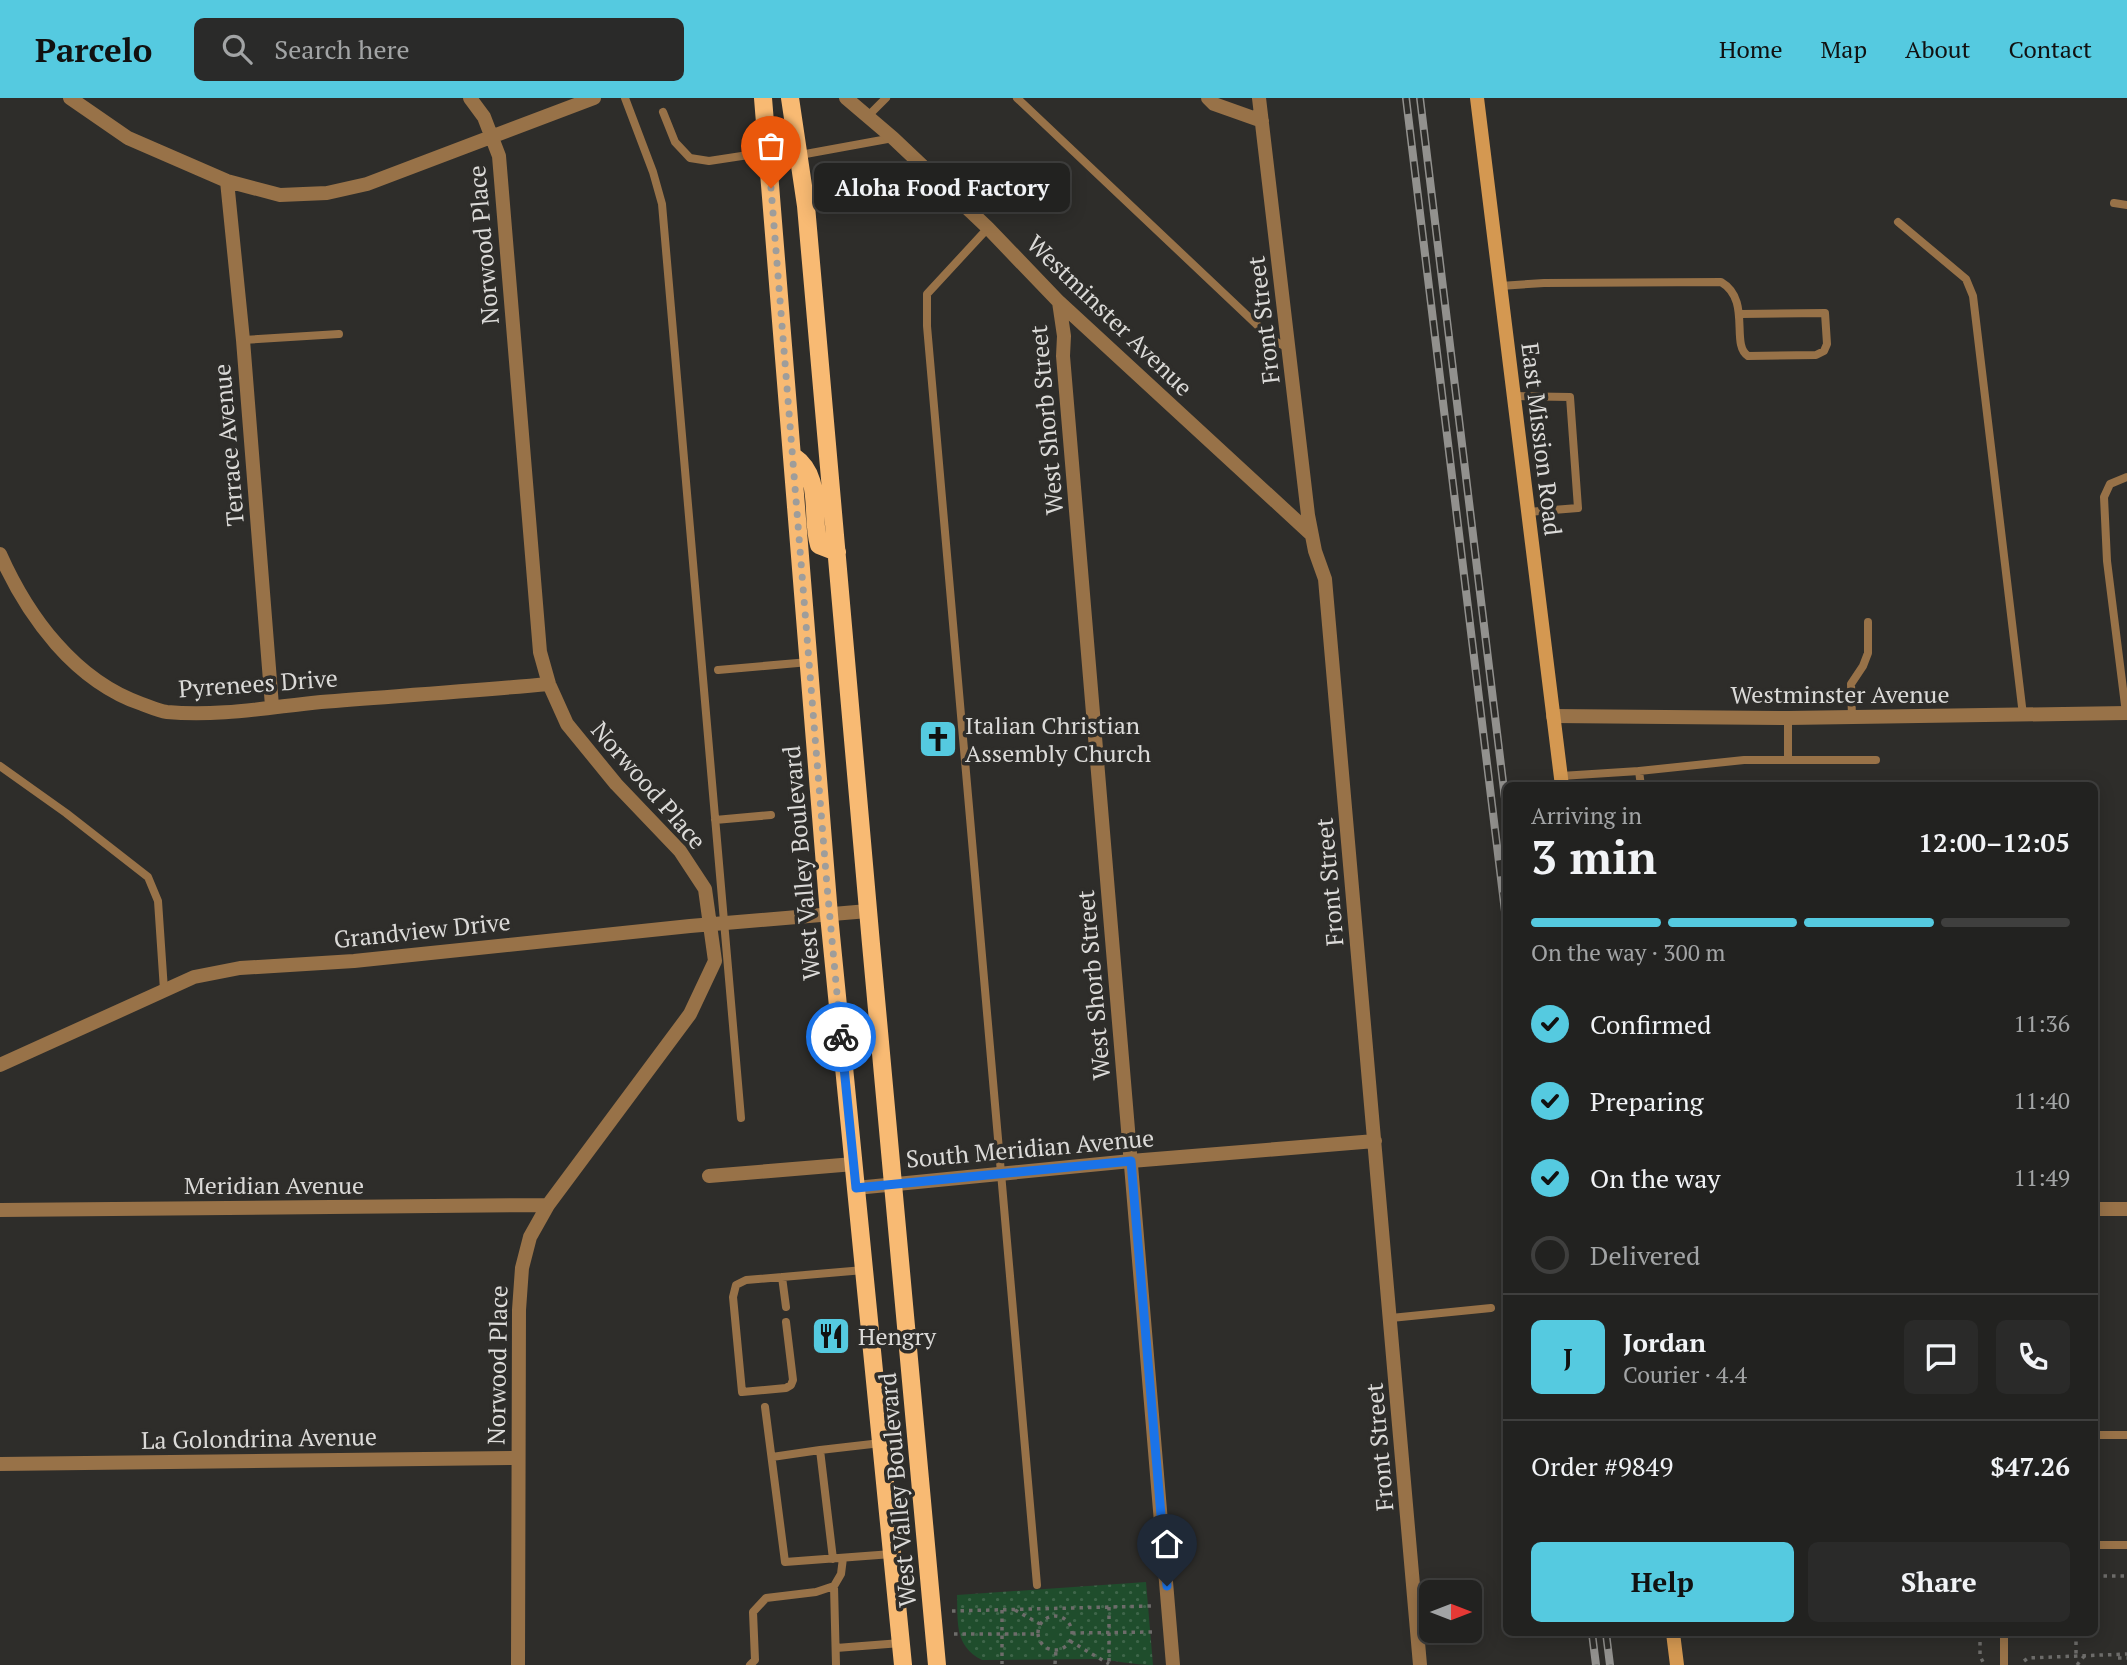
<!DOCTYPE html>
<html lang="en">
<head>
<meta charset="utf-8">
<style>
	:root { --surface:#222220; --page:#2a2a29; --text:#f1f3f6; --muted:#a2a4a5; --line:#3f3f3e; --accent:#55cae0 }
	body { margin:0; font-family:"PT Serif",serif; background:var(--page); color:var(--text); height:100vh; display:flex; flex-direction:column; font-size:26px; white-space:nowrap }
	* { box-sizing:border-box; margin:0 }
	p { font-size:23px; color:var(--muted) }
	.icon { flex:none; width:38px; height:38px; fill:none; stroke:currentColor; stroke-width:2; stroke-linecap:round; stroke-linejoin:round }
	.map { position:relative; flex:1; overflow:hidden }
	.panel { position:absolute; left:1503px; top:684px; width:595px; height:854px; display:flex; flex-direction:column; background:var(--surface); border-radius:10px; box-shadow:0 4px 18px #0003,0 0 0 2px var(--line) }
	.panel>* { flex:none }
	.needle { width:46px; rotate:90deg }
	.buttons { position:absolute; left:1419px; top:1482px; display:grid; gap:14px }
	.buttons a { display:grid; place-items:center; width:63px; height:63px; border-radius:10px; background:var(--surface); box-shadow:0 4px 18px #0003,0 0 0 2px var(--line); font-size:35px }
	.pin { position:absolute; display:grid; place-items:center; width:60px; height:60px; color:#fff; margin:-72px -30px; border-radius:50% 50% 50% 0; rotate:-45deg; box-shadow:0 0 7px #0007 }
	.pin .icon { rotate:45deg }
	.courier { position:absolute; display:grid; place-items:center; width:70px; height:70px; margin:-35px; border:5px solid #1a73e8; border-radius:50%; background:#fff; color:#222; box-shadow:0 2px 9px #0007 }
	.bubble { position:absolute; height:49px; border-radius:10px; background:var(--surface); box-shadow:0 4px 18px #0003,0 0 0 2px var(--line); font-size:23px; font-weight:800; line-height:49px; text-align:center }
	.summary em { font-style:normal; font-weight:800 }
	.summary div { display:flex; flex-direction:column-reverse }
	.summary { display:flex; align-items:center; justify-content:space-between; height:119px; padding:0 28px }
	h1 { font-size:46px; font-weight:800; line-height:52px }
	.bar { display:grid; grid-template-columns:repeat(4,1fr); gap:10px 7px; align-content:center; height:84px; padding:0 28px }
	.bar i { height:9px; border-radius:5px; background:var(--line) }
	.bar .selected { background:var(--accent) }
	.bar p { grid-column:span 4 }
	.line { display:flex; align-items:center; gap:18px; padding:0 28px; border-top:2px solid var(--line) }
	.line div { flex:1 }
	.round { display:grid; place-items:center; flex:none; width:74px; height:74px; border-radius:10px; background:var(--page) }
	ol { padding:0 28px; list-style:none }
	li { display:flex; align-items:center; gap:21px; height:77px }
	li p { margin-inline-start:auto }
	li .icon { padding:7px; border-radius:50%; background:var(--accent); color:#111; stroke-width:4 }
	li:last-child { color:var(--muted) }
	li i { width:38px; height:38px; border:4px solid var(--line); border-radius:50% }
	.button { display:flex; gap:14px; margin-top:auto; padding:14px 28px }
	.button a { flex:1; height:80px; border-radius:10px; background:var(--accent); color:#111; font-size:28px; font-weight:800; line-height:80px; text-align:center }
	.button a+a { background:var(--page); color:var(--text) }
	header { display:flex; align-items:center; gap:42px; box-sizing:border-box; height:98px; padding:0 35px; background:var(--accent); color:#111 }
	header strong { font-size:33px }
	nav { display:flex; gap:38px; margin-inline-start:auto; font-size:24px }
	.search { width:490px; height:63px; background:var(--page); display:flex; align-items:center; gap:18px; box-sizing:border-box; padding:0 24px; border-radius:10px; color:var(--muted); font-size:26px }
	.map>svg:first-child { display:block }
	.park { fill:url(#park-dots) }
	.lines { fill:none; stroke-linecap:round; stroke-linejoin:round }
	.path { stroke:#6d6c6a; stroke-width:3.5; stroke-dasharray:3.5 5; stroke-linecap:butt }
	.service { stroke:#987248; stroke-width:8 }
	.minor { stroke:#987248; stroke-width:14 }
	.secondary { stroke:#d49851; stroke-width:14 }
	.primary { stroke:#f8ba73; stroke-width:18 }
	.rail-casing { stroke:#92918e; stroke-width:8 }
	.rail { stroke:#2e2d2a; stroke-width:5; stroke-dasharray:16; stroke-linecap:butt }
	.done { stroke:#9e9d9b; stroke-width:7; stroke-dasharray:0 12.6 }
	.route { stroke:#1a73e8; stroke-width:9 }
	.labels { text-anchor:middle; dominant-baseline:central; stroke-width:7; stroke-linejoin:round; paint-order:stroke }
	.street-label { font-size:24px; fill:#dbdad8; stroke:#2e2d2a }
	.poi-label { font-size:24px; fill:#dbdad8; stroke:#2e2d2a; text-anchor:start }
</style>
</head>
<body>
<header>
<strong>Parcelo</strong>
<div class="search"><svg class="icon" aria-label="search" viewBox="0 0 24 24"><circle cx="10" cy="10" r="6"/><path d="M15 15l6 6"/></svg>Search here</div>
<nav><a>Home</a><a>Map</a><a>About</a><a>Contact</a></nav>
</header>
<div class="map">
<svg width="2127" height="1567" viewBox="0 0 2127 1567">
	<defs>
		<pattern id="park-dots" width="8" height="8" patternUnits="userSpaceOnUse" patternTransform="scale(1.75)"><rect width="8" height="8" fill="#1f4d2c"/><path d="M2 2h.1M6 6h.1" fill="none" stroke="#3f664a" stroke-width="1.8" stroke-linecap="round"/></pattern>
	</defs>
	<rect width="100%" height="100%" fill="#2e2d2a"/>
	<path class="park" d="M1146,1484L1153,1567C1133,1567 1114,1562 1094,1561L982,1562C954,1548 958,1523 957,1497Z"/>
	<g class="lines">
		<path class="path" d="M2095,1478H2127
			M1109,1509V1566
			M1002,1512V1566
			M1015,1512L1040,1526
			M952,1513L1151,1508
			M1038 1535a17 17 0 1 1 34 0a17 17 0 1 1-34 0Z
			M1072,1535L1153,1534
			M2076,1535V1559
			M954,1536H1038
			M1070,1543L1109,1566
			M1980,1544V1558L1984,1566
			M2118,1560H2127
			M2024,1563L2028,1560L2127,1556
			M1055,1566L1056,1552
			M2077,1567L2085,1557"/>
		<path class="service" d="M625,0L653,74L662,106L741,1020
			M1017,0L1273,242L1290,251
			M663,14L675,44L690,60L709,63L768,54
			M868,18L886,0
			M800,57L893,40
			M927,73L908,94L922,106L928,105L947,94
			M2114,105L2127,107
			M806,108L844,106L908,94
			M1898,124L1966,181L1973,198L2023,617
			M988,130L927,196V228L1037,1487
			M1500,188L1544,185L1721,184C1752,202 1730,247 1748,258L1816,257L1824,253L1827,246L1825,215L1741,216
			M243,242L339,236
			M1514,298L1570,299L1578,410L1528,414
			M718,572L809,564
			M2126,615L2107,463L2104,399L2110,386L2127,379
			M1852,619L1851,586L1863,568L1868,555V524
			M1788,620V662
			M0,668L66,715L148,779L158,803L164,892
			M1639,673L1744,662H1876
			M1561,678L1639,673L1641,688
			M715,722L771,717
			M782,1179L786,1209
			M1391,1220L1491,1210
			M786,1224L793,1282L791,1287L786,1290L742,1294L733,1199L736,1187L746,1182L864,1172
			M765,1309L785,1464L892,1456
			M2095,1337H2127
			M772,1359L820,1352
			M2095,1447H2127
			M833,1461L820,1352L881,1345
			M834,1488L836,1567
			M2004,1535V1567
			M836,1550L901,1545
			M750,1567L755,1562L753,1514L766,1500L816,1494L834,1488L841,1476L843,1460"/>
		<path class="minor" d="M70,0L128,40L227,83L280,97L327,95L367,86L594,0
			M470,0L484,19L499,58L540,554L549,586L567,626L616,686L680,753L705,791L715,863L690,916L548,1107L530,1139L522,1170L519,1212L518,1567
			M846,0L893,40L988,130L1059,204L1312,437
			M1208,0L1214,6L1262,23
			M1259,0L1308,417L1315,453L1325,481L1420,1567
			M227,83L243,242L272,608
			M1059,204L1064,238L1063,258L1173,1567
			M0,456C28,519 75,583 142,606C150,609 159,613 167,614C218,619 270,609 321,604C397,598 473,593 549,586
			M1553,618L1788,620L2127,615
			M0,967L194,879L240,870L354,863L690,828L868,813
			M709,1078L854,1066
			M856,1090L1131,1063L1375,1043
			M2095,1111H2127
			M0,1112L548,1107
			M0,1366L518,1360"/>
		<path class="secondary" d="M1477,0L1562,688
			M1673,1535L1677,1567"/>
		<path class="primary" d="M763,0L829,817L903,1567
			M790,0L806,108L871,846L937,1567
			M793,358C824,379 810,417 819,447L837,454"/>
		<g class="rail-casing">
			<path id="rail" d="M1406,0L1507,830
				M1420,0L1507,717
				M1592,1535L1596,1567
				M1606,1535L1610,1567"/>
		</g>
		<use href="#rail" class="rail"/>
	</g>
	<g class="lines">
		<path class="done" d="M771,90L827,788L841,939"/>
		<path class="route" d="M841,939L856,1090L1131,1063L1167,1488"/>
	</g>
	<defs>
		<g id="church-square" transform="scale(2.0125)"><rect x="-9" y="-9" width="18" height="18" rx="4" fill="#55cae0" stroke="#2e2d2a"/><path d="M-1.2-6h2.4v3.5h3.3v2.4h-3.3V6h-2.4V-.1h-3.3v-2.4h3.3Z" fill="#111"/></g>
		<g id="restaurant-square" transform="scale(2.0125)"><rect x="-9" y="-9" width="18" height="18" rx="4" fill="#55cae0" stroke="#2e2d2a"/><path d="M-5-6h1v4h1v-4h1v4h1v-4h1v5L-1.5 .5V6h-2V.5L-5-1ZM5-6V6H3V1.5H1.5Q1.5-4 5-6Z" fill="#111"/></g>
	</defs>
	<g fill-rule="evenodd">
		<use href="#church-square" x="938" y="641"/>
		<use href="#restaurant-square" x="831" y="1238"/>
	</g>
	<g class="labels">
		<g class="street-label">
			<text transform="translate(483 147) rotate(-95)">Norwood Place</text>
			<text transform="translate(1110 217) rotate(44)">Westminster Avenue</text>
			<text transform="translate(1263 222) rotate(-97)">Front Street</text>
			<text transform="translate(1046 322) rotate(-95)">West Shorb Street</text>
			<text transform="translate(1542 341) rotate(83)">East Mission Road</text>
			<text transform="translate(228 347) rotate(-95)">Terrace Avenue</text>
			<text transform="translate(258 585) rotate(-4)">Pyrenees Drive</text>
			<text x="1840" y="596">Westminster Avenue</text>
			<text transform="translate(649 687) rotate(49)">Norwood Place</text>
			<text transform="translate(801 765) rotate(-95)">West Valley Boulevard</text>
			<text transform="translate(1329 784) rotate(-95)">Front Street</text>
			<text transform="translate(422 832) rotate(-6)">Grandview Drive</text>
			<text transform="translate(1093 887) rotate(-95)">West Shorb Street</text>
			<text transform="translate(1030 1050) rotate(-5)">South Meridian Avenue</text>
			<text x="274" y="1087">Meridian Avenue</text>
			<text transform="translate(497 1267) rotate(-89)">Norwood Place</text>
			<text transform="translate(259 1340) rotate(-1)">La Golondrina Avenue</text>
			<text transform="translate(1379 1349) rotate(-95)">Front Street</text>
			<text transform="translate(897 1392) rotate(-95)">West Valley Boulevard</text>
		</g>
		<g class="poi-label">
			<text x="965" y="627">Italian Christian<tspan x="965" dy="28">Assembly Church</tspan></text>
			<text x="858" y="1238">Hengry</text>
		</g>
	</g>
</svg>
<div class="buttons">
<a><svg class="needle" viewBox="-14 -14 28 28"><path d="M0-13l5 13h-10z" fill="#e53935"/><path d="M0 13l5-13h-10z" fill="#a2a4a5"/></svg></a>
</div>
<div class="pin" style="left:771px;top:90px;background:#ea580c"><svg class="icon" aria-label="bag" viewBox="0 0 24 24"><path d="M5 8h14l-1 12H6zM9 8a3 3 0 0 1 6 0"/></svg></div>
<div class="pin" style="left:1167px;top:1488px;background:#1f2937"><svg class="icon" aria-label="home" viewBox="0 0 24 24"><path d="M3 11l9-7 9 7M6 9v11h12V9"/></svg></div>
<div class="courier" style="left:841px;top:939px"><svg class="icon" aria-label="bike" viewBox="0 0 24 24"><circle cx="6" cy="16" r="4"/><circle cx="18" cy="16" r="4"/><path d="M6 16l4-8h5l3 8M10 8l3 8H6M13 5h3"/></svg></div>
<div class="bubble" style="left:814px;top:65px;width:256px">Aloha Food Factory</div>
<section class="panel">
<div class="summary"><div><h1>3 min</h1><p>Arriving in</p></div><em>12:00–12:05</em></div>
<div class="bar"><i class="selected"></i><i class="selected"></i><i class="selected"></i><i></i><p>On the way · 300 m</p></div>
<ol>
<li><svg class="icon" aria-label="check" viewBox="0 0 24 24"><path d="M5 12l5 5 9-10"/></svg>Confirmed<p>11:36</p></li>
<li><svg class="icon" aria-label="check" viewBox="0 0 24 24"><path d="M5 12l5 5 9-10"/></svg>Preparing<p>11:40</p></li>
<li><svg class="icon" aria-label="check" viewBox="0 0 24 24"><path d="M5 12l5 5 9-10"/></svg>On the way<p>11:49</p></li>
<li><i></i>Delivered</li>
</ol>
<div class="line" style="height:126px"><b class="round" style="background:var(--accent);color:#111">J</b><div><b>Jordan</b><p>Courier · 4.4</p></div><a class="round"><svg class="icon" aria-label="chat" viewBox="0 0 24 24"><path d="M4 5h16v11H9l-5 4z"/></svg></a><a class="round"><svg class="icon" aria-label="phone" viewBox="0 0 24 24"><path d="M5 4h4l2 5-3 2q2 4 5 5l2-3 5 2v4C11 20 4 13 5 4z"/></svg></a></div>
<div class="line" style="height:91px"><div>Order #9849</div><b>$47.26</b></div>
<div class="button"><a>Help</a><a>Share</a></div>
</section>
</div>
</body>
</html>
